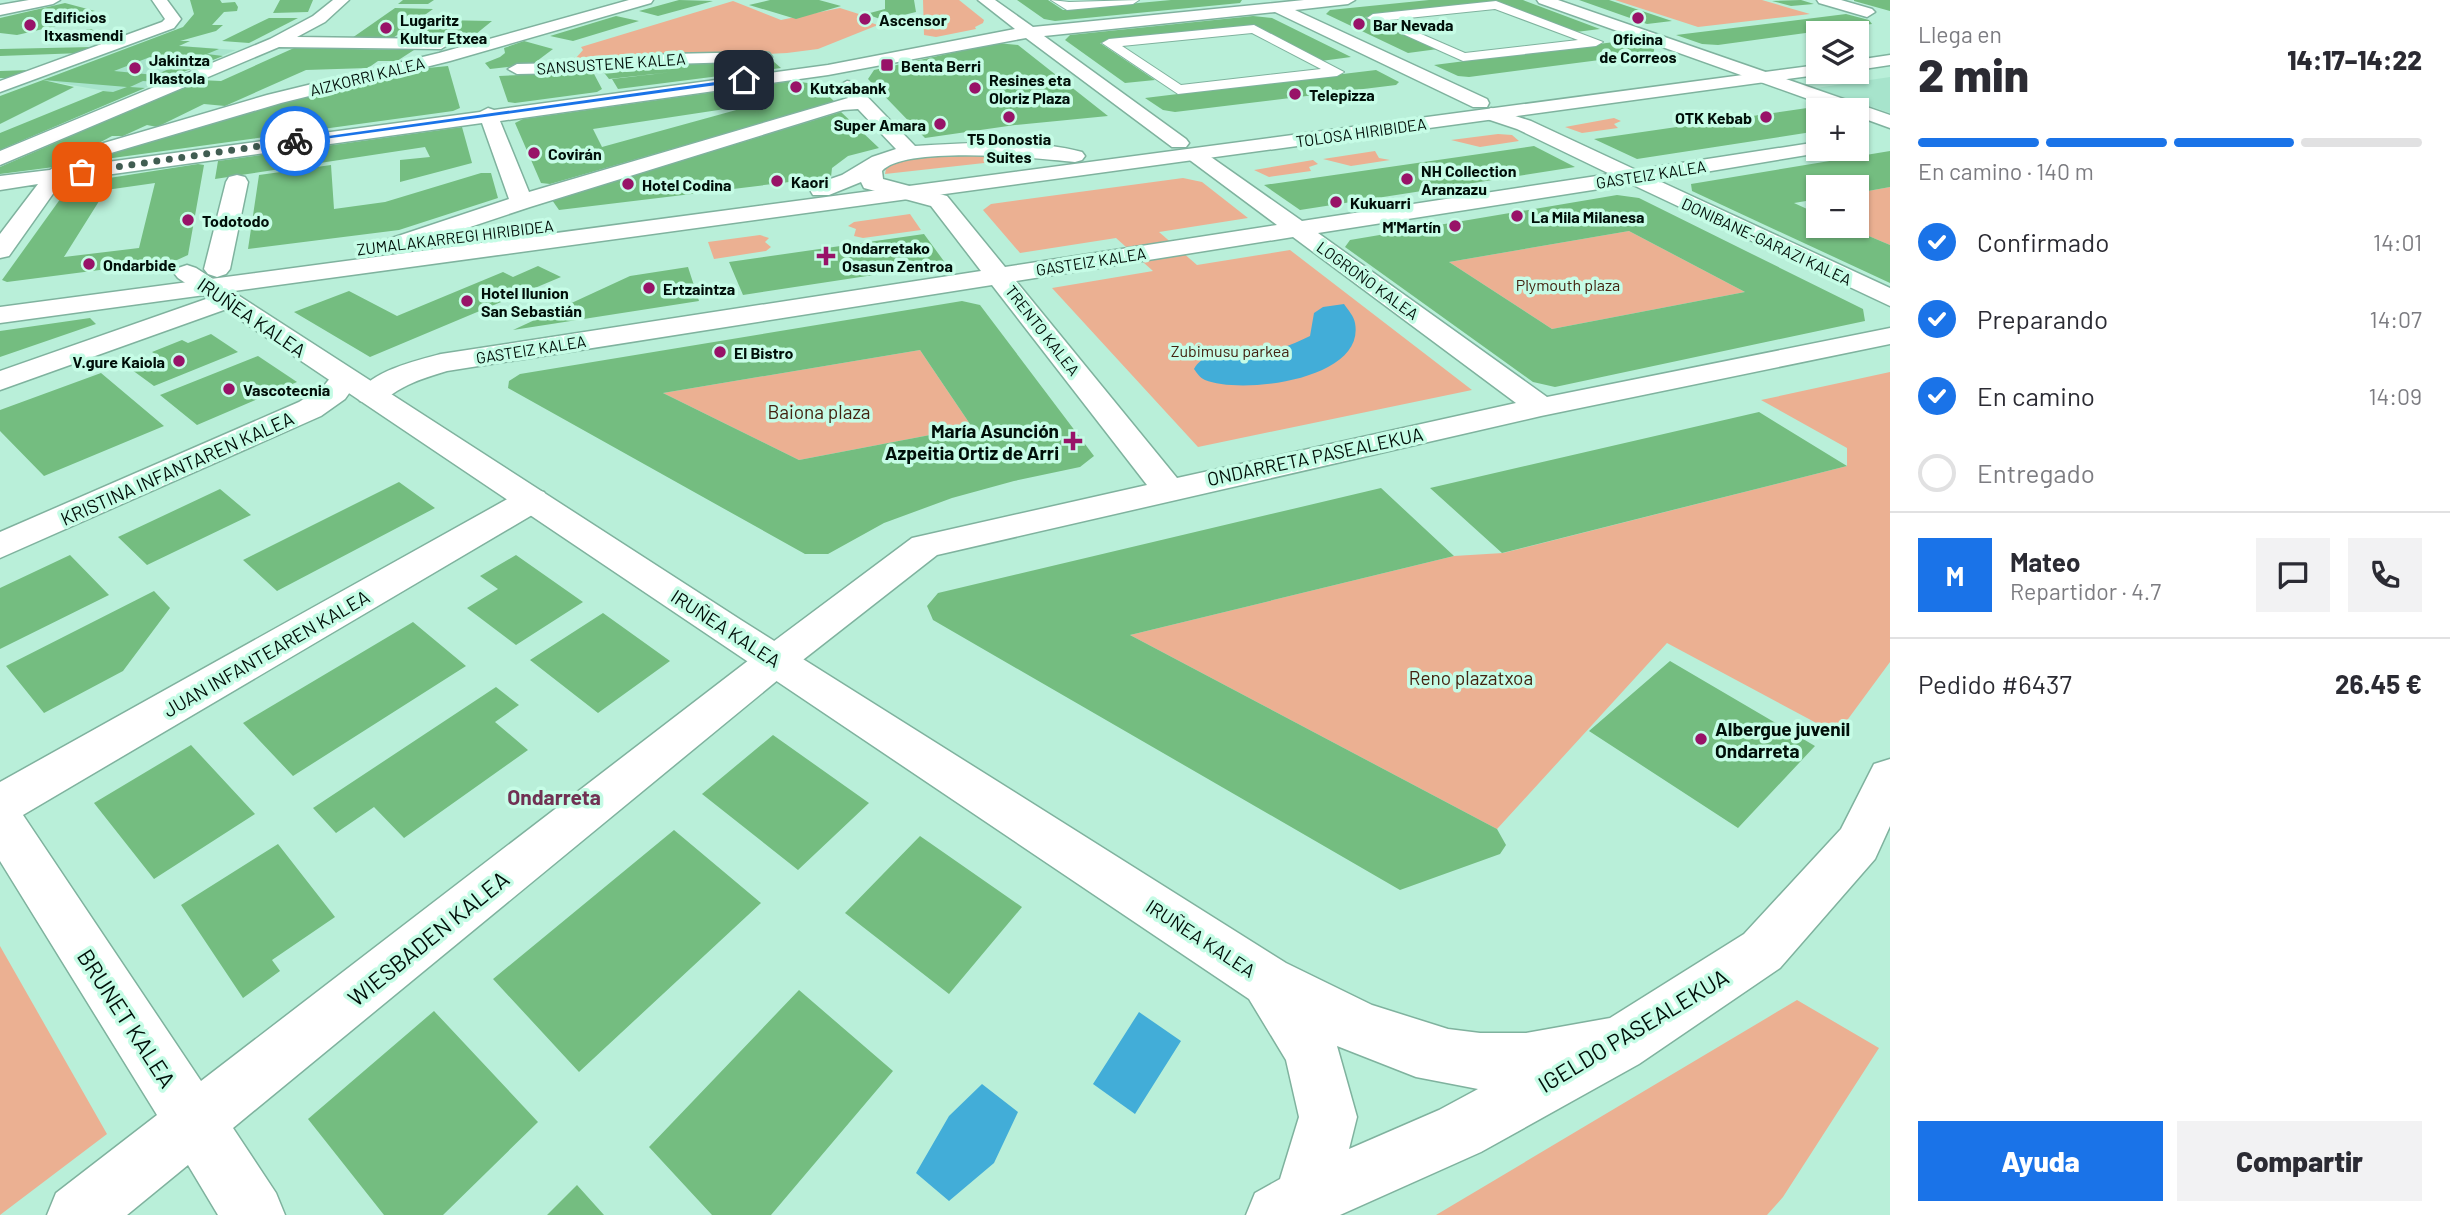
<!DOCTYPE html>
<html lang="es">
<head>
<meta charset="utf-8">
<style>
	:root { --surface:#fff; --page:#f2f2f3; --text:#2b2b33; --muted:#7c7c81; --line:#e1e1e2; --accent:#1a73e8 }
	body { margin:0; font-family:Barlow,sans-serif; background:var(--page); color:var(--text); height:100vh; display:flex; flex-direction:column; font-size:26px; white-space:nowrap }
	* { box-sizing:border-box; margin:0 }
	p { font-size:23px; color:var(--muted) }
	.icon { flex:none; width:38px; height:38px; fill:none; stroke:currentColor; stroke-width:2; stroke-linecap:round; stroke-linejoin:round }
	.map { position:relative; flex:1; overflow:hidden }
	.side { display:flex; flex-direction:column; background:var(--surface); width:560px }
	.side>* { flex:none }
	.tools { position:absolute; left:1806px; top:21px; display:grid; gap:14px }
	.tools a { display:grid; place-items:center; width:63px; height:63px; border-radius:0px; background:var(--surface); box-shadow:0 2px 5px #0004; font-size:35px }
	.pin { position:absolute; display:grid; place-items:center; width:60px; height:60px; color:#fff; margin:-30px; border-radius:14px; box-shadow:0 4px 10px #0006 }
	.courier { position:absolute; display:grid; place-items:center; width:70px; height:70px; margin:-35px; border:5px solid #1a73e8; border-radius:50%; background:#fff; color:#222; box-shadow:0 2px 9px #0007 }
	.overview em { font-style:normal; font-weight:800 }
	.overview div { display:flex; flex-direction:column-reverse }
	.overview { display:flex; align-items:center; justify-content:space-between; height:119px; padding:0 28px }
	h1 { font-size:46px; font-weight:800; line-height:52px }
	.bar { display:grid; grid-template-columns:repeat(4,1fr); gap:10px 7px; align-content:center; height:84px; padding:0 28px }
	.bar i { height:9px; border-radius:5px; background:var(--line) }
	.bar .active { background:var(--accent) }
	.bar p { grid-column:span 4 }
	.line { display:flex; align-items:center; gap:18px; padding:0 28px; border-top:2px solid var(--line) }
	.line div { flex:1 }
	.round { display:grid; place-items:center; flex:none; width:74px; height:74px; border-radius:0px; background:var(--page) }
	ol { padding:0 28px; list-style:none }
	li { display:flex; align-items:center; gap:21px; height:77px }
	li p { margin-inline-start:auto }
	li .icon { padding:7px; border-radius:50%; background:var(--accent); color:#fff; stroke-width:4 }
	li:last-child { color:var(--muted) }
	li i { width:38px; height:38px; border:4px solid var(--line); border-radius:50% }
	.cta { display:flex; gap:14px; margin-top:auto; padding:14px 28px }
	.cta a { flex:1; height:80px; border-radius:0px; background:var(--accent); color:#fff; font-size:28px; font-weight:800; line-height:80px; text-align:center }
	.cta a+a { background:var(--page); color:var(--text) }
	main { display:flex; flex:1; min-height:0 }
	.map>svg:first-child { display:block }
	.built { fill:#a7e4cc }
	.green { fill:#ebb092 }
	.water { fill:#42add8 }
	.building { fill:#74bd80; fill-rule:evenodd }
	.lines { fill:none; stroke-linecap:round; stroke-linejoin:round }
	.pedestrian-casing { stroke:#7fb29e; stroke-width:2 }
	.minor-casing { stroke:#7fb29e; stroke-width:3 }
	.tertiary-casing { stroke:#7fb29e; stroke-width:3 }
	.secondary-casing { stroke:#7fb29e; stroke-width:3 }
	.pedestrian { fill:#fff; fill-rule:evenodd }
	.minor { fill:#fff; fill-rule:evenodd }
	.tertiary { fill:#fff; fill-rule:evenodd }
	.secondary { fill:#fff; fill-rule:evenodd }
	.route { fill:#1a73e8 }
	.done { stroke:#415d52; stroke-width:7; stroke-dasharray:0 12.6 }
	.poi-dot { fill:#981368; stroke:#c6fce6; stroke-width:2.5 }
	.labels { text-anchor:middle; dominant-baseline:central; stroke-width:7; stroke-linejoin:round; paint-order:stroke }
	.far-poi-label { font-size:16px; font-weight:bold; fill:#000f09; stroke:#c6fce6; text-anchor:start }
	.far-street-label { font-size:16px; fill:#000f09; stroke:#c6fce6 }
	.far-park-label { font-size:16px; fill:#432210; stroke:#c6fce6 }
	.street-label { font-size:19px; fill:#000f09; stroke:#c6fce6 }
	.park-label { font-size:19px; fill:#432210; stroke:#c6fce6 }
	.poi-label { font-size:19px; font-weight:bold; fill:#000f09; stroke:#c6fce6; text-anchor:end }
	.neighbourhood-label { font-size:21px; font-weight:bold; fill:#703153; stroke:#c6fce6 }
	.near-street-label { font-size:23px; fill:#000f09; stroke:#c6fce6 }
</style>
</head>
<body>
<main>
<div class="map">
<svg width="1890" height="1215" viewBox="0 0 1890 1215">
	<rect width="100%" height="100%" fill="#b9efd9"/>
	<path class="built" d="M141,43L236,50L128,95L43,80Z
		M1890,77V113L1816,88Z"/>
	<path class="green" d="M923,0H959L984,20L983,23L975,27L976,29L936,37L924,35Z
		M1615,0H1762L1810,14L1698,27Z
		M733,1L781,20L840,8L862,15V20L878,25L818,49L787,53L587,63L575,59L583,50L581,47Z
		M1614,118L1621,121L1614,124L1618,128L1582,133L1565,127Z
		M1498,134L1512,135L1519,141L1480,147L1451,140Z
		M1375,151L1379,158L1390,160L1351,166L1323,159Z
		M976,154L1037,157L885,174L886,169C907,150 950,155 976,154Z
		M1313,160L1318,164L1309,167L1311,171L1269,177L1254,170Z
		M1183,178L1202,182L1248,218L1159,232L1197,265L1290,250L1472,390L1198,447L1052,288L1153,271L1116,238L1020,253L983,210L991,204Z
		M1890,187V245L1845,226H1857V193Z
		M910,214L921,230L863,238L854,236L856,229L848,226L854,222Z
		M1629,231L1745,292L1552,329L1449,262Z
		M760,235L769,238L765,242L771,247L766,251L714,259L708,242Z
		M920,350L972,427L799,460L663,393Z
		M1890,372V662L1837,734L1667,643L1497,829L1130,635L1454,556L1503,553L1847,466V448L1761,400Z
		M0,946L107,1134L0,1215Z
		M1797,1000L1879,1048L1783,1197L1767,1215H1436Z"/>
	<path class="water" d="M1344,304C1348,310 1354,316 1355,323C1366,380 1241,395 1205,380C1200,378 1197,373 1194,369C1207,346 1239,356 1262,353C1278,351 1295,343 1310,336L1314,313L1323,307Z
		M1139,1012L1181,1041L1135,1114L1093,1084Z
		M982,1084L1018,1112L994,1163L949,1201L916,1173L949,1116Z"/>
	<path class="building" d="M190,0H220L222,3L235,2L238,7L237,11L224,12L212,25H223L216,31L180,41H190L179,46L219,49L207,54L223,56L158,82L143,81L130,87L145,88L0,150V133L103,91L113,92L127,87L43,80L183,27L194,14ZM150,57L190,60L155,75L114,71Z
		M280,0H313L308,12L273,13Z
		M403,0H434L428,4H398Z
		M679,0L713,1L658,16L639,11Z
		M770,0H819L841,6L796,19L749,5Z
		M885,0H914L916,12L883,20L866,14L885,9Z
		M1017,0H1048L1063,10L1171,0H1242L1240,3L1055,21L1044,19Z
		M1429,0H1523L1600,29L1576,32L1500,3L1365,17L1438,49L1408,53L1326,14L1330,10Z
		M1579,0H1609L1672,21L1647,24Z
		M1801,0L1814,4L1791,6L1772,1Z
		M1854,0H1890V11L1854,1Z
		M65,3L95,11L79,15L91,18L17,35L0,33V18Z
		M395,8L433,9L393,38H352Z
		M1846,14L1869,20L1872,24L1718,45L1702,44L1676,35Z
		M616,16L639,21L573,41L550,36Z
		M1253,16L1272,18L1351,57L1321,61L1255,27L1100,43L1155,80L1125,83L1065,40L1070,35Z
		M269,18H298L249,43L222,41Z
		M437,20L492,21L471,38L411,37Z
		M91,29L99,33L64,36V34Z
		M1630,40L1654,49V53L1469,77L1458,76L1434,65Z
		M524,41L553,49L533,64L490,69L485,63L500,57L505,53L504,48Z
		M997,43L1018,45L1108,116L1015,125L925,138L868,79L874,70Z
		M93,47L82,53L0,56V49Z
		M294,48L414,50L397,61H378L368,68L306,70L225,106L204,104L157,127L147,125L123,136H112L54,167L0,174V167L199,80L221,81Z
		M684,61H773L781,68L618,89L612,79L672,72L609,79L602,70Z
		M448,66L460,108L453,111L91,161L94,155L332,86L398,78L397,71Z
		M31,70L18,78H0V71Z
		M1376,70L1399,82L1396,85L1175,112L1163,110L1145,98Z
		M593,72L602,89L597,92L515,103L508,102L499,76Z
		M43,80L74,87L0,124V96Z
		M792,81L816,84L835,102L550,184L541,183L515,123L523,119ZM758,104L602,147L593,129Z
		M1814,107L1818,109V131L1637,159L1594,139Z
		M841,112L879,148L848,156L832,168L831,177L559,210L552,200Z
		M462,127L472,163L400,182V160L430,157L425,147L215,179L218,161Z
		M1534,146L1575,167L1300,210L1264,185Z
		M1890,151V187L1857,193V187H1818V199L1794,203L1818,214V226H1845L1890,245V283L1692,191L1691,184Z
		M198,164L204,165L188,255L177,260L7,282L2,280L71,184ZM155,183L139,248L64,257L106,190Z
		M331,165L334,209L385,202L481,173H491L498,198L399,230L248,249L259,175Z
		M1617,195L1639,198L1863,309L1865,321L1555,387L1533,382L1345,247L1350,240ZM1629,231L1745,292L1552,329L1449,262Z
		M924,234L946,264L743,295L729,262Z
		M538,266L561,277L370,357L294,312L349,291L397,316L503,272L513,277Z
		M688,267L699,301L513,330L630,276Z
		M962,301L980,305L1094,456L1080,467L1014,481L952,498L884,523L828,554H805L508,388L509,381L520,374ZM920,350L972,427L799,460L663,393Z
		M90,318L96,324L0,357V331Z
		M211,334L238,352L154,386L128,367L157,355L152,352L182,340L188,343Z
		M258,356L297,382L197,425L160,395Z
		M101,373L164,426L44,476L0,431V410Z
		M1759,412L1847,466L1502,553L1430,488Z
		M399,482L435,508L277,591L243,560Z
		M1381,488L1454,556L1130,635L1497,829L1506,845L1500,854L1400,890L933,620L927,606L938,593Z
		M220,489L251,515L147,565L118,537Z
		M70,555L109,595L0,649V588Z
		M516,555L583,602L516,645L467,608L498,589L480,576Z
		M154,591L170,608L123,671L44,713L6,666Z
		M603,613L670,661L598,713L530,660Z
		M413,622L466,666L293,776L243,723Z
		M1670,661L1815,746L1738,828L1589,731Z
		M496,687L519,705L495,722L528,750L404,838L374,807L336,833L313,808Z
		M773,735L869,803L798,870L702,794Z
		M191,745L255,814L154,879L94,803Z
		M674,830L761,903L579,1072L493,979Z
		M920,836L1022,907L949,994L845,913Z
		M278,844L335,917L272,960L280,971L243,998L181,905Z
		M799,990L893,1071L771,1215H712L649,1147Z
		M434,1011L538,1122L443,1215H384L308,1119Z
		M577,1185L604,1215H547Z"/>
	<g class="lines">
		<g class="pedestrian-casing">
			<path id="pedestrian" d="M1051,0L1069,2L1139,0L1133,4L1067,10Z
				M1496,1L1603,42L1596,46L1463,61L1367,18L1373,14ZM1495,9L1578,40L1465,53L1389,20Z
				M1254,25L1344,72L1337,76L1178,94L1102,43L1109,39ZM1252,33L1321,69L1181,85L1122,46Z"/>
		</g>
		<g class="minor-casing">
			<path id="minor" d="M29,0H60L53,4L0,15V5Z
				M152,0H167L181,19L174,28L0,92V81L162,22L165,19Z
				M333,0H349L325,22L297,37L441,39L449,44L441,49L279,47L0,165V151L270,39L313,16Z
				M629,0H653L651,3L450,61L281,103L94,158L85,165L480,112L488,108L494,110L828,65L1015,29L978,0H995L1033,27L1304,0H1355L1348,4L1295,10L1487,99L1489,103L1487,107H1473L1275,12L1044,36L1186,139L1189,143L1186,147H1172L1026,38L828,75L500,121L529,192L848,98L838,86L847,81L853,82L915,146C970,143 1029,138 1082,152L1085,156L1082,160L1075,162C1040,158 904,145 882,171L883,179L947,196L1005,267L1277,225L1187,158L1184,154L1187,150H1201L1302,221L1610,174L1517,129L1484,118L1481,114L1491,108L1531,121L1636,170L1818,142V149H1828L1825,152L1657,180L1890,288V306L1631,184L1318,233L1547,397L1890,328V344L1541,416L937,555L790,670L233,1128L276,1193L285,1215H218L188,1165L127,1215H47L56,1193L157,1115L0,861V782L520,492L532,489L544,492L549,500L544,508L23,815L201,1081L762,650L912,538L1147,485L992,285L447,371C434,375 420,379 408,385C390,393 381,407 360,401L356,395C372,371 414,361 441,354L981,271L931,206L864,188L861,182L829,195H813L810,190L813,185L842,175L872,157L896,149L858,109L843,110L530,207L395,252L386,250L383,245L386,240L509,199L482,123L62,181L9,256L0,258V234L38,184L0,190V176L50,170L80,150L267,95L439,53ZM1293,237L1516,403L1177,478L1016,281Z
				M1537,0H1558L1890,115V128L1857,116V110H1839L1539,3Z
				M1817,0H1841L1872,9L1875,12L1867,17L1819,3Z
				M763,52L769,53L772,57L769,61L669,64L566,73L517,74L508,69L517,64L566,63L669,54Z
				M237,175L245,177L248,182L230,269L226,274L217,277L208,274L204,269L226,182L229,177Z
				M226,292L235,294L239,300L235,306L0,390V371Z
				M345,369L355,372L360,378L345,399L321,416L0,558V532L299,402L323,387L335,372Z"/>
		</g>
		<g class="tertiary-casing">
			<path id="tertiary" d="M187,265L196,268L741,620L1286,963L1372,1005L1448,1029L1480,1033H1526L1610,1018L1744,934L1841,829L1874,764L1890,759V826L1875,859L1780,968L1639,1064L1481,1152L1340,1215H1246L1255,1193L1280,1179L1299,1117L1286,1060L1249,999L178,278L174,273L178,268ZM1337,1046L1416,1077L1478,1089L1439,1110L1349,1149L1357,1117Z"/>
		</g>
		<g class="secondary-casing">
			<path id="secondary" d="M1890,55V65L1857,70V60Z
				M1818,65V72H1826L1824,74L0,323V307Z"/>
		</g>
		<use href="#pedestrian" class="pedestrian"/>
		<use href="#minor" class="minor"/>
		<use href="#tertiary" class="tertiary"/>
		<use href="#secondary" class="secondary"/>
	</g>
	<path class="route" d="M744,78L746,81L295,143L292,141Z"/>
	<g class="lines">
		<path class="done" d="M82,172L295,141"/>
	</g>
	<g class="poi-dot">
		<circle cx="1638" cy="18" r="7"/>
		<circle cx="865" cy="19" r="7"/>
		<circle cx="1359" cy="24" r="7"/>
		<circle cx="30" cy="25" r="7"/>
		<circle cx="386" cy="28" r="7"/>
		<rect x="880" y="58" width="14" height="14" rx="3.5"/>
		<circle cx="135" cy="68" r="7"/>
		<circle cx="796" cy="87" r="7"/>
		<circle cx="975" cy="88" r="7"/>
		<circle cx="1295" cy="94" r="7"/>
		<circle cx="1009" cy="117" r="7"/>
		<circle cx="1766" cy="117" r="7"/>
		<circle cx="940" cy="124" r="7"/>
		<circle cx="534" cy="153" r="7"/>
		<circle cx="1407" cy="179" r="7"/>
		<circle cx="777" cy="181" r="7"/>
		<circle cx="628" cy="184" r="7"/>
		<circle cx="1336" cy="202" r="7"/>
		<circle cx="1517" cy="216" r="7"/>
		<circle cx="188" cy="220" r="7"/>
		<circle cx="1455" cy="226" r="7"/>
		<path d="M822.5 245.5h7v7h7v7h-7v7h-7v-7h-7v-7h7z"/>
		<circle cx="89" cy="264" r="7"/>
		<circle cx="649" cy="288" r="7"/>
		<circle cx="467" cy="301" r="7"/>
		<circle cx="720" cy="352" r="7"/>
		<circle cx="179" cy="361" r="7"/>
		<circle cx="229" cy="389" r="7"/>
		<path d="M1069.5 430.5h7v7h7v7h-7v7h-7v-7h-7v-7h7z"/>
		<circle cx="1701" cy="739" r="7"/>
	</g>
	<g class="labels">
		<g class="far-poi-label">
			<text x="44" y="16">Edificios<tspan x="44" dy="18">Itxasmendi</tspan></text>
			<text x="400" y="19">Lugaritz<tspan x="400" dy="18">Kultur Etxea</tspan></text>
			<text x="879" y="19">Ascensor</text>
			<text x="1373" y="24">Bar Nevada</text>
			<text x="1638" y="38" text-anchor="middle">Oficina<tspan x="1638" dy="18">de Correos</tspan></text>
			<text x="149" y="59">Jakintza<tspan x="149" dy="18">Ikastola</tspan></text>
			<text x="901" y="65">Benta Berri</text>
			<text x="989" y="79">Resines eta<tspan x="989" dy="18">Oloriz Plaza</tspan></text>
			<text x="810" y="87">Kutxabank</text>
			<text x="1309" y="94">Telepizza</text>
			<text x="1752" y="117" text-anchor="end">OTK Kebab</text>
			<text x="926" y="124" text-anchor="end">Super Amara</text>
			<text x="1009" y="138" text-anchor="middle">T5 Donostia<tspan x="1009" dy="18">Suites</tspan></text>
			<text x="548" y="153">Covirán</text>
			<text x="1421" y="170">NH Collection<tspan x="1421" dy="18">Aranzazu</tspan></text>
			<text x="791" y="181">Kaori</text>
			<text x="642" y="184">Hotel Codina</text>
			<text x="1350" y="202">Kukuarri</text>
			<text x="1531" y="216">La Mila Milanesa</text>
			<text x="202" y="220">Todotodo</text>
			<text x="1441" y="226" text-anchor="end">M'Martín</text>
			<text x="842" y="247">Ondarretako<tspan x="842" dy="18">Osasun Zentroa</tspan></text>
			<text x="103" y="264">Ondarbide</text>
			<text x="663" y="288">Ertzaintza</text>
			<text x="481" y="292">Hotel Ilunion<tspan x="481" dy="18">San Sebastián</tspan></text>
			<text x="734" y="352">El Bistro</text>
			<text x="165" y="361" text-anchor="end">V.gure Kaiola</text>
			<text x="243" y="389">Vascotecnia</text>
		</g>
		<g class="far-street-label">
			<text transform="translate(611 63) rotate(-4)">SANSUSTENE KALEA</text>
			<text transform="translate(367 76) rotate(-14)">AIZKORRI KALEA</text>
			<text transform="translate(1361 132) rotate(-8)">TOLOSA HIRIBIDEA</text>
			<text transform="translate(1651 174) rotate(-9)">GASTEIZ KALEA</text>
			<text transform="translate(455 237) rotate(-7)">ZUMALAKARREGI HIRIBIDEA</text>
			<text transform="translate(1767 241) rotate(25)">DONIBANE-GARAZI KALEA</text>
			<text transform="translate(1091 261) rotate(-9)">GASTEIZ KALEA</text>
			<text transform="translate(1368 280) rotate(36)">LOGROÑO KALEA</text>
			<text transform="translate(1043 330) rotate(52)">TRENTO KALEA</text>
			<text transform="translate(531 349) rotate(-9)">GASTEIZ KALEA</text>
		</g>
		<g class="far-park-label">
			<text x="1568" y="284">Plymouth plaza</text>
			<text x="1230" y="350">Zubimusu parkea</text>
		</g>
		<g class="street-label">
			<text transform="translate(252 317) rotate(34)">IRUÑEA KALEA</text>
			<text transform="translate(1315 456) rotate(-12)">ONDARRETA PASEALEKUA</text>
			<text transform="translate(177 468) rotate(-24)">KRISTINA INFANTAREN KALEA</text>
			<text transform="translate(726 628) rotate(33)">IRUÑEA KALEA</text>
			<text transform="translate(266 653) rotate(-30)">JUAN INFANTEAREN KALEA</text>
			<text transform="translate(1201 938) rotate(33)">IRUÑEA KALEA</text>
		</g>
		<g class="park-label">
			<text x="819" y="411">Baiona plaza</text>
			<text x="1471" y="677">Reno plazatxoa</text>
		</g>
		<g class="poi-label">
			<text x="1059" y="430">María Asunción<tspan x="1059" dy="22">Azpeitia Ortiz de Arri</tspan></text>
			<text x="1715" y="728" text-anchor="start">Albergue juvenil<tspan x="1715" dy="22">Ondarreta</tspan></text>
		</g>
		<g class="neighbourhood-label">
			<text x="554" y="796">Ondarreta</text>
		</g>
		<g class="near-street-label">
			<text transform="translate(428 938) rotate(-39)">WIESBADEN KALEA</text>
			<text transform="translate(127 1018) rotate(57)">BRUNET KALEA</text>
			<text transform="translate(1633 1030) rotate(-31)">IGELDO PASEALEKUA</text>
		</g>
	</g>
</svg>
<div class="tools">
<a><svg class="icon" aria-label="layers" viewBox="0 0 24 24"><path d="M12 4l9 5-9 5-9-5zM3 14l9 5 9-5"/></svg></a>
<a>+</a>
<a>−</a>
</div>
<div class="pin" style="left:82px;top:172px;background:#ea580c"><svg class="icon" aria-label="bag" viewBox="0 0 24 24"><path d="M5 8h14l-1 12H6zM9 8a3 3 0 0 1 6 0"/></svg></div>
<div class="pin" style="left:744px;top:80px;background:#1f2937"><svg class="icon" aria-label="home" viewBox="0 0 24 24"><path d="M3 11l9-7 9 7M6 9v11h12V9"/></svg></div>
<div class="courier" style="left:295px;top:141px"><svg class="icon" aria-label="bike" viewBox="0 0 24 24"><circle cx="6" cy="16" r="4"/><circle cx="18" cy="16" r="4"/><path d="M6 16l4-8h5l3 8M10 8l3 8H6M13 5h3"/></svg></div>
</div>
<section class="side">
<div class="overview"><div><h1>2 min</h1><p>Llega en</p></div><em>14:17–14:22</em></div>
<div class="bar"><i class="active"></i><i class="active"></i><i class="active"></i><i></i><p>En camino · 140 m</p></div>
<ol>
<li><svg class="icon" aria-label="check" viewBox="0 0 24 24"><path d="M5 12l5 5 9-10"/></svg>Confirmado<p>14:01</p></li>
<li><svg class="icon" aria-label="check" viewBox="0 0 24 24"><path d="M5 12l5 5 9-10"/></svg>Preparando<p>14:07</p></li>
<li><svg class="icon" aria-label="check" viewBox="0 0 24 24"><path d="M5 12l5 5 9-10"/></svg>En camino<p>14:09</p></li>
<li><i></i>Entregado</li>
</ol>
<div class="line" style="height:126px"><b class="round" style="background:var(--accent);color:#fff">M</b><div><b>Mateo</b><p>Repartidor · 4.7</p></div><a class="round"><svg class="icon" aria-label="chat" viewBox="0 0 24 24"><path d="M4 5h16v11H9l-5 4z"/></svg></a><a class="round"><svg class="icon" aria-label="phone" viewBox="0 0 24 24"><path d="M5 4h4l2 5-3 2q2 4 5 5l2-3 5 2v4C11 20 4 13 5 4z"/></svg></a></div>
<div class="line" style="height:91px"><div>Pedido #6437</div><b>26.45 €</b></div>
<div class="cta"><a>Ayuda</a><a>Compartir</a></div>
</section>
</main>
</body>
</html>
